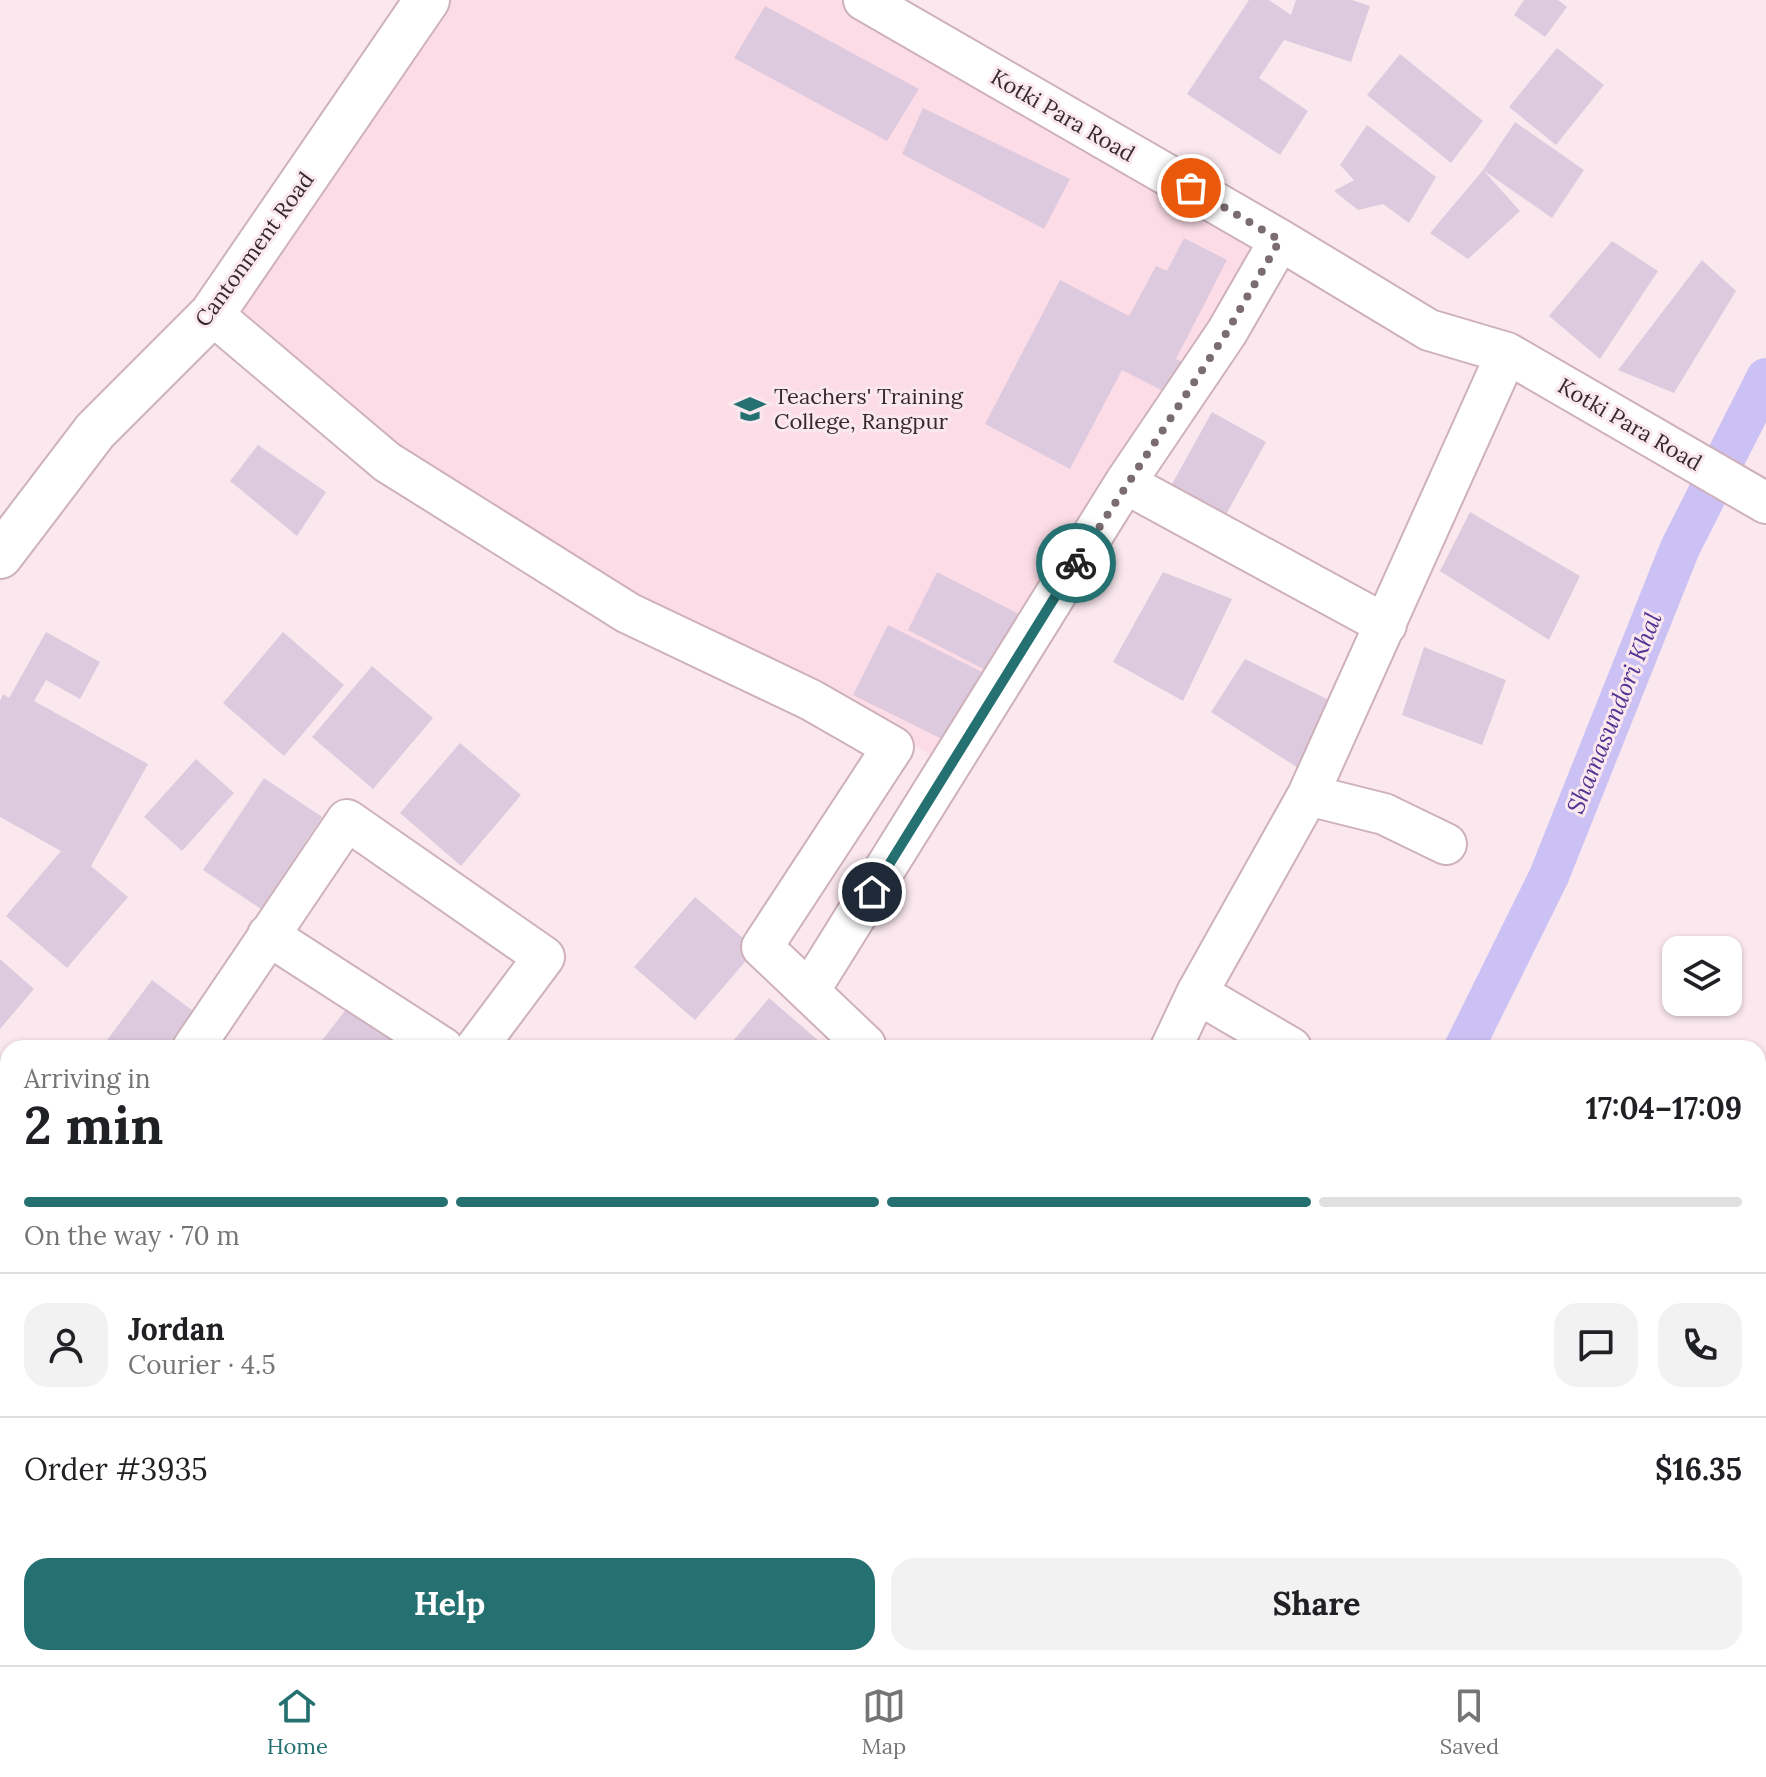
<!DOCTYPE html>
<html lang="en">
<head>
<meta charset="utf-8">
<style>
	:root { --surface:#fff; --page:#f2f2f2; --text:#202124; --muted:#757577; --line:#e0e0e0; --accent:#257071 }
	body { margin:0; font-family:Lora,serif; background:var(--page); color:var(--text); height:100vh; display:flex; flex-direction:column; font-size:30px; white-space:nowrap }
	* { box-sizing:border-box; margin:0 }
	p { font-size:26px; color:var(--muted) }
	.icon { flex:none; width:44px; height:44px; fill:none; stroke:currentColor; stroke-width:2; stroke-linecap:round; stroke-linejoin:round }
	.map { position:relative; flex:1; overflow:hidden }
	.panel { position:absolute; left:0px; top:1040px; width:1766px; height:626px; display:flex; flex-direction:column; background:var(--surface); border-radius:24px 24px 0 0; box-shadow:0 2px 6px #0004 }
	.panel>* { flex:none }
	.buttons { position:absolute; left:1662px; top:936px; display:grid; gap:16px }
	.buttons a { display:grid; place-items:center; width:80px; height:80px; border-radius:16px; background:var(--surface); box-shadow:0 2px 6px #0004; font-size:40px }
	.pin { position:absolute; display:grid; place-items:center; width:68px; height:68px; color:#fff; margin:-34px; border:4px solid #fff; border-radius:50%; box-shadow:0 2px 8px #0007 }
	.courier { position:absolute; display:grid; place-items:center; width:80px; height:80px; margin:-40px; border:6px solid #257071; border-radius:50%; background:#fff; color:#222; box-shadow:0 2px 10px #0007 }
	.summary em { font-style:normal; font-weight:800 }
	.summary div { display:flex; flex-direction:column-reverse }
	.summary { display:flex; align-items:center; justify-content:space-between; height:136px; padding:0 24px }
	h1 { font-size:52px; font-weight:800; line-height:60px }
	.bar { display:grid; grid-template-columns:repeat(4,1fr); gap:12px 8px; align-content:center; height:96px; padding:0 24px }
	.bar i { height:10px; border-radius:6px; background:var(--line) }
	.bar .current { background:var(--accent) }
	.bar p { grid-column:span 4 }
	.line { display:flex; align-items:center; gap:20px; padding:0 24px; border-top:2px solid var(--line) }
	.line div { flex:1 }
	.round { display:grid; place-items:center; flex:none; width:84px; height:84px; border-radius:24px; background:var(--page) }
	.primary-button { display:flex; gap:16px; margin-top:auto; padding:16px 24px }
	.primary-button a { flex:1; height:92px; border-radius:24px; background:var(--accent); color:#fff; font-size:32px; font-weight:800; line-height:92px; text-align:center }
	.primary-button a+a { background:var(--page); color:var(--text) }
	.tab-bar { display:flex; justify-content:space-around; align-items:center; height:112px; border-top:2px solid var(--line); background:var(--surface); font-size:22px; color:var(--muted) }
	.tab-bar a { display:grid; justify-items:center; gap:4px }
	.tab-bar .current { color:var(--accent) }
	.map>svg:first-child { display:block }
	.built { fill:#fcdde7 }
	.lines { fill:none; stroke-linecap:round; stroke-linejoin:round }
	.canal { stroke:#cbc1f4; stroke-width:40 }
	.building { fill:#decade }
	.street-casing { stroke:#ceb1ba; stroke-width:44 }
	.secondary-casing { stroke:#ceb1ba; stroke-width:48 }
	.street { stroke:#fff; stroke-width:40 }
	.secondary { stroke:#fff; stroke-width:44 }
	.done { stroke:#7a6c71; stroke-width:8; stroke-dasharray:0 14.4 }
	.route { stroke:#257071; stroke-width:10 }
	.labels { text-anchor:middle; dominant-baseline:central; stroke-width:6; stroke-linejoin:round; paint-order:stroke }
	.street-label { font-size:22px; fill:#35292d; stroke:#fbe8ee }
	.poi-label { font-size:22px; fill:#35292d; stroke:#fbe8ee; text-anchor:start }
	.water-label { font-size:24px; font-style:italic; fill:#523493; stroke:#fbe8ee }
</style>
</head>
<body>
<div class="map">
<svg width="1766" height="1665" viewBox="0 0 1766 1665">
	<rect width="100%" height="100%" fill="#fbe8ee"/>
	<path class="built" d="M444,0H846L1265,244L943,763L820,685L633,605L393,455L229,319Z"/>
	<g class="lines">
		<path class="canal" d="M1464,1048L1549,876L1680,548L1766,378
			M1157,1665L1161,1658"/>
	</g>
	<path class="building" d="M1249,0H1269L1291,15L1296,0H1352L1370,6L1351,62L1284,40L1259,78L1308,111L1280,155L1187,94Z
		M1524,0H1558L1567,7L1545,37L1514,15Z
		M765,6L919,89L887,141L734,58Z
		M1557,48L1604,85L1556,145L1509,107Z
		M1400,54L1483,121L1451,163L1367,95Z
		M923,108L1070,179L1044,229L902,154Z
		M1515,122L1584,170L1552,218L1483,170L1520,211L1468,259L1430,233L1483,170Z
		M1367,125L1436,177L1409,223L1383,204L1358,210L1334,191L1354,180L1340,165Z
		M1184,238L1227,260L1176,359L1185,363L1169,394L1122,370L1070,469L985,424L1060,280L1129,316L1156,266L1167,271Z
		M1612,241L1658,271L1600,359L1549,316Z
		M1702,260L1736,291L1674,393L1618,370Z
		M1212,412L1266,442L1224,518L1172,484Z
		M258,445L326,492L297,536L230,481Z
		M1470,512L1580,576L1549,640L1440,571Z
		M937,572L1023,616L993,674L908,630Z
		M1163,572L1232,599L1183,701L1113,662Z
		M888,625L982,672L948,742L853,695Z
		M46,632L100,662L80,699L46,680L34,701L148,764L91,866L128,897L67,968L6,916L61,851L0,817V701L3,694L9,698Z
		M283,632L344,685L284,756L223,703Z
		M1424,647L1506,680L1482,745L1402,715Z
		M1245,659L1331,701L1298,768L1211,712Z
		M372,666L433,718L373,789L312,737Z
		M460,743L521,795L461,866L400,813Z
		M196,759L234,793L182,851L144,817Z
		M264,778L322,817L261,909L203,870Z
		M695,897L756,949L695,1020L634,967Z
		M0,959L34,989L0,1029Z
		M152,980L205,1020L184,1048H101Z
		M769,998L827,1048H727Z
		M351,1003L399,1029L387,1048H316Z
		M394,1658H420L428,1665H389Z
		M435,1658H489L483,1665H444Z"/>
	<g class="lines">
		<g class="street-casing">
			<path id="street" d="M864,0L1280,240L1429,330L1507,353L1766,503
				M212,314L387,462L628,613L811,700L893,747L762,947L865,1045L863,1048
				M1125,483L1386,625
				M1308,795L1384,814L1446,844
				M268,935L443,1048
				M809,991L1125,483L1227,332L1280,240
				M1197,993L1291,1048
				M193,1048L347,820L544,957L476,1048
				M1171,1048L1197,993L1308,795L1507,353
				M0,1195L8,1201
				M0,1472L8,1450
				M606,1658L614,1665
				M690,1665L694,1658"/>
		</g>
		<g class="secondary-casing">
			<path id="secondary" d="M0,556L95,431L212,314L427,0"/>
		</g>
		<use href="#street" class="street"/>
		<use href="#secondary" class="secondary"/>
	</g>
	<g class="lines">
		<path class="done" d="M1076,563L1227,332L1280,240L1191,188"/>
		<path class="route" d="M872,892L1076,563"/>
	</g>
	<defs>
		<g id="university-bare" transform="scale(2.4)"><path d="M0-5L7-2L0 1L-7-2ZM-4 1L0 2.5L4 1V4Q0 6-4 4Z" fill="#257071" stroke="#fbe8ee" stroke-width="2.5" paint-order="stroke"/></g>
	</defs>
	<g fill-rule="evenodd">
		<use href="#university-bare" x="750" y="409"/>
	</g>
	<g class="labels">
		<g class="street-label">
			<text transform="translate(1063 115) rotate(30)">Kotki Para Road</text>
			<text transform="translate(254 249) rotate(-54)">Cantonment Road</text>
			<text transform="translate(1630 424) rotate(30)">Kotki Para Road</text>
		</g>
		<g class="poi-label">
			<text x="774" y="396">Teachers' Training<tspan x="774" dy="25">College, Rangpur</tspan></text>
		</g>
		<g class="water-label">
			<text transform="translate(1614 713) rotate(-68)">Shamasundori Khal</text>
		</g>
	</g>
</svg>
<div class="buttons">
<a><svg class="icon" aria-label="layers" viewBox="0 0 24 24"><path d="M12 4l9 5-9 5-9-5zM3 14l9 5 9-5"/></svg></a>
</div>
<div class="pin" style="left:1191px;top:188px;background:#ea580c"><svg class="icon" aria-label="bag" viewBox="0 0 24 24"><path d="M5 8h14l-1 12H6zM9 8a3 3 0 0 1 6 0"/></svg></div>
<div class="pin" style="left:872px;top:892px;background:#1f2937"><svg class="icon" aria-label="home" viewBox="0 0 24 24"><path d="M3 11l9-7 9 7M6 9v11h12V9"/></svg></div>
<div class="courier" style="left:1076px;top:563px"><svg class="icon" aria-label="bike" viewBox="0 0 24 24"><circle cx="6" cy="16" r="4"/><circle cx="18" cy="16" r="4"/><path d="M6 16l4-8h5l3 8M10 8l3 8H6M13 5h3"/></svg></div>
<section class="panel">
<div class="summary"><div><h1>2 min</h1><p>Arriving in</p></div><em>17:04–17:09</em></div>
<div class="bar"><i class="current"></i><i class="current"></i><i class="current"></i><i></i><p>On the way · 70 m</p></div>
<div class="line" style="height:144px"><a class="round"><svg class="icon" aria-label="person" viewBox="0 0 24 24"><circle cx="12" cy="8" r="4"/><path d="M4 21q1-7 8-7t8 7"/></svg></a><div><b>Jordan</b><p>Courier · 4.5</p></div><a class="round"><svg class="icon" aria-label="chat" viewBox="0 0 24 24"><path d="M4 5h16v11H9l-5 4z"/></svg></a><a class="round"><svg class="icon" aria-label="phone" viewBox="0 0 24 24"><path d="M5 4h4l2 5-3 2q2 4 5 5l2-3 5 2v4C11 20 4 13 5 4z"/></svg></a></div>
<div class="line" style="height:104px"><div>Order #3935</div><b>$16.35</b></div>
<div class="primary-button"><a>Help</a><a>Share</a></div>
</section>
</div>
<nav class="tab-bar">
<a class="current"><svg class="icon" aria-label="home" viewBox="0 0 24 24"><path d="M3 11l9-7 9 7M6 9v11h12V9"/></svg>Home</a>
<a><svg class="icon" aria-label="map" viewBox="0 0 24 24"><path d="M3 6l6-2 6 2 6-2v14l-6 2-6-2-6 2zM9 4v14M15 6v14"/></svg>Map</a>
<a><svg class="icon" aria-label="saved" viewBox="0 0 24 24"><path d="M7 4h10v16l-5-4-5 4z"/></svg>Saved</a>
</nav>
</body>
</html>
